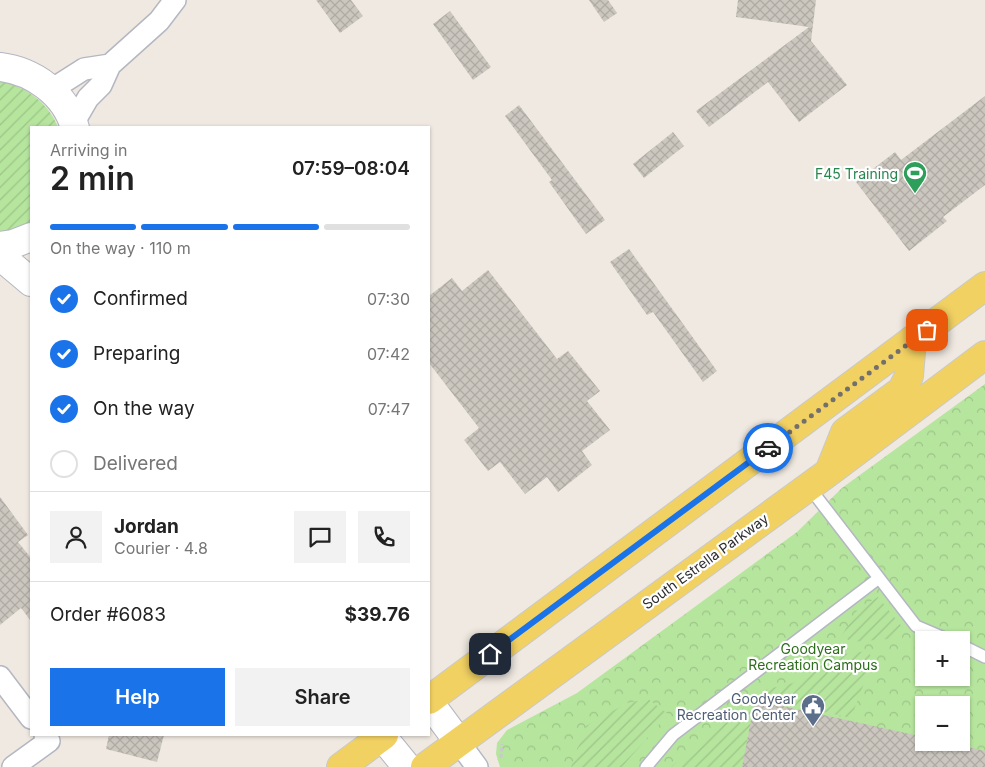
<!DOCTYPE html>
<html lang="en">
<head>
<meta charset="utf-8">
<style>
	:root { --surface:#fff; --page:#f2f2f2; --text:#222; --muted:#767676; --line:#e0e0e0; --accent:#1a73e8 }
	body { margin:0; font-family:Inter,sans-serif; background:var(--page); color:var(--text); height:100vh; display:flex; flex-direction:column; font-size:19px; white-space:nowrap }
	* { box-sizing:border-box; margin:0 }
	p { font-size:16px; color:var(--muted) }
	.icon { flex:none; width:28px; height:28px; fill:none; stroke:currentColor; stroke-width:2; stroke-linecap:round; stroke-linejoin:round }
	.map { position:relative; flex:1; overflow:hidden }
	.panel { position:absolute; left:30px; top:126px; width:400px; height:610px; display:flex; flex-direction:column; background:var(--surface); border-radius:0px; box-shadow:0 1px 4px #0004 }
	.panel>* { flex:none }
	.fabs { position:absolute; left:915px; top:631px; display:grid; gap:10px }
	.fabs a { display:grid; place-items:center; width:55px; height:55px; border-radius:0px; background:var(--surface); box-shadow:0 1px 4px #0004; font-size:25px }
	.pin { position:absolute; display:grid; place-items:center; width:42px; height:42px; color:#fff; margin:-21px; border-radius:10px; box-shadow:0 2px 8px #0006 }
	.courier { position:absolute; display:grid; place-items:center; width:50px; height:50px; margin:-25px; border:4px solid #1a73e8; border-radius:50%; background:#fff; color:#222; box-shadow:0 1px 6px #0007 }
	.summary em { font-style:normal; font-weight:600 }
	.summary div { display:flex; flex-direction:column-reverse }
	.summary { display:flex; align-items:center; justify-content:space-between; height:85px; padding:0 20px }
	h1 { font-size:32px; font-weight:600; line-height:38px }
	.bar { display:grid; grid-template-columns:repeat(4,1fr); gap:8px 5px; align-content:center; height:60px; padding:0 20px }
	.bar i { height:6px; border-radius:4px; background:var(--line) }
	.bar .selected { background:var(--accent) }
	.bar p { grid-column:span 4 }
	.line { display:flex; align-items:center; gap:12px; padding:0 20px; border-top:1px solid var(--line) }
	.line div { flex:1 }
	.round { display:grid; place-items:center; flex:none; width:52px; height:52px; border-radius:0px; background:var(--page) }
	ol { padding:0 20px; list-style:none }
	li { display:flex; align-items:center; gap:15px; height:55px }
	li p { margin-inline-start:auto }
	li .icon { padding:5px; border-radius:50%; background:var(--accent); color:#fff; stroke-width:4 }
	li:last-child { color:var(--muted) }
	li i { width:28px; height:28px; border:2px solid var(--line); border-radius:50% }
	.button { display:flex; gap:10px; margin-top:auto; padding:10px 20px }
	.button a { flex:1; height:58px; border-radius:0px; background:var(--accent); color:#fff; font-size:20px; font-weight:600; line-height:58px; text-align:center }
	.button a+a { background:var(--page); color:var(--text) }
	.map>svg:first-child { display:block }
	.forest { fill:url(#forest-crowns); fill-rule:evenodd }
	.garden { fill:url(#garden-furrows) }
	.building { fill:url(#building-cross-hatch) }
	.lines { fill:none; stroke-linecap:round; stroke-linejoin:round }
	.service-casing { stroke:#b4b7c1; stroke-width:14 }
	.minor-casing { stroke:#b4b7c1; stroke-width:24 }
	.tertiary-casing { stroke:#b4b7c1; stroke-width:30 }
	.primary-casing { stroke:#c9c9c9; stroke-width:30 }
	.path { stroke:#c9c9c9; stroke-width:3; stroke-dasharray:4 2.5; stroke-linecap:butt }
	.service { stroke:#fff; stroke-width:11 }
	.minor { stroke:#fff; stroke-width:21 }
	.tertiary { stroke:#fff; stroke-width:28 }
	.primary { stroke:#f2d163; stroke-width:28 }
	.done { stroke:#726f6d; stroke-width:5; stroke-dasharray:0 9 }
	.route { stroke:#1a73e8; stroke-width:6 }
	.labels { text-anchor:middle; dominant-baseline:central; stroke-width:4.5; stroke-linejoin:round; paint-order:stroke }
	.leisure-label { font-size:14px; fill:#27864d; stroke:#fff; text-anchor:end }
	.street-label { font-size:14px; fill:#2e2e2e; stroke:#fff }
	.park-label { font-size:14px; fill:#2c6e1b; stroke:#fff }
	.service-label { font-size:14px; fill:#4e5e75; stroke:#fff; text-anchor:end }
</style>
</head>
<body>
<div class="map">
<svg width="985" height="767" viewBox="0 0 985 767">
	<defs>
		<pattern id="forest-crowns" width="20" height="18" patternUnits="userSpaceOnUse" patternTransform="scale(1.25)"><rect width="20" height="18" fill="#b6e59e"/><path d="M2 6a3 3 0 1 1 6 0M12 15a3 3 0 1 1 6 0" fill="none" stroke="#9dc588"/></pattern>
		<pattern id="garden-furrows" width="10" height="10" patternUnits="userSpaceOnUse" patternTransform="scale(1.25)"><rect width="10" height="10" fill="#b6e59e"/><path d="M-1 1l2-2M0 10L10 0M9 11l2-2" fill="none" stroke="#9dc588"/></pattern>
		<pattern id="building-cross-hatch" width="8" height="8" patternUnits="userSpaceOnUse" patternTransform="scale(1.25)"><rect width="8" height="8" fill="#cbc7bf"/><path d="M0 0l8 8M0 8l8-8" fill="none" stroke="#afaba4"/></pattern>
	</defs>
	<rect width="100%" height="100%" fill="#efe9e1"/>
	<path class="forest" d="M985,384V767H500L496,754L497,743L507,730L577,693L797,532L842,488ZM924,640H961V678H924ZM924,705H961V742H924Z"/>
	<path class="garden" d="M0,81C26,87 48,102 58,127L31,128V223L23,228L0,236Z
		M878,597L903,628L888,639L851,642L842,635L858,609Z
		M869,651L872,662L854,710L847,717L761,698L768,689L793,683L815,667L844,654Z
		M648,699L668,714L622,767H571L586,726L627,703Z
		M749,703L752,716L742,767H671Z"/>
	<path class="building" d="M316,0H351L363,16L340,33Z
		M589,0H608L617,13L604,22Z
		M738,0H816L811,41L847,85L799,122L768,82L709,127L696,111L809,27L736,17Z
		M450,11L491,67L473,80L433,24Z
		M985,96V185L943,217L947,221L909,251L856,182L895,152L901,160Z
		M519,105L605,220L586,234L549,182L552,180L505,116Z
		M673,132L684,146L644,178L633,164Z
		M629,249L717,371L703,382L653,312L647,315L610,262Z
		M488,270L557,359L568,351L600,391L587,401L610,430L582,451L592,465L558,492L547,477L525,494L500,462L488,471L464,440L479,428L429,363V296L452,278L462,291Z
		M0,497L28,535L18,542L31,558V621L21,608L0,625Z
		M755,700L924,737V742H947L985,751V767H742Z
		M109,735H164L157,762L106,749Z"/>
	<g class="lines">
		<g class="service-casing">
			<path id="service" d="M809,487L916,626L949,640
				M961,645L985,657
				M646,767L673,735L879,578"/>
		</g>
		<g class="minor-casing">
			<path id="minor" d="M51,90L84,69L110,65
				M74,122L88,98L101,85L110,65L159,21L175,0
				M0,677L31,718
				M458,741L477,767
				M13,767L49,741L45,735"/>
		</g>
		<g class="tertiary-casing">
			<path id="tertiary" d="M0,67C33,71 66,94 75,128
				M0,246L13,244L31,237
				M0,256L31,282
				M429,702L458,741
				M381,735L407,767"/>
		</g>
		<g class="primary-casing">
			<path id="primary" d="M829,472L845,432L902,390L909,376L912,340
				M429,700L985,286
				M341,767L384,735
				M425,767L829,472L985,355"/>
		</g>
		<path class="path" d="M501,758L502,744"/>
		<use href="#service" class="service"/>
		<use href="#minor" class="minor"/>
		<use href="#tertiary" class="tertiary"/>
		<use href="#primary" class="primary"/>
	</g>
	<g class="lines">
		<path class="done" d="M768,448L927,330"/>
		<path class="route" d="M490,654L768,448"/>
	</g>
	<defs>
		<g id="stadium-pin" transform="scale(1.25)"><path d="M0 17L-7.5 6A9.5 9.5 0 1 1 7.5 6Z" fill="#2e9e5b" stroke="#fff"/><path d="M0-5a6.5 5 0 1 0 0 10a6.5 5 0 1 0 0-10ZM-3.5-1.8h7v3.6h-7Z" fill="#fff"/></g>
		<g id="civic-pin" transform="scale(1.25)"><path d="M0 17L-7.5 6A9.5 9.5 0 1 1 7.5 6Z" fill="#5c6f8a" stroke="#fff"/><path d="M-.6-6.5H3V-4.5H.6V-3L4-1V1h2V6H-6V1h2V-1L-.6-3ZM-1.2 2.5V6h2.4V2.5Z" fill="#fff"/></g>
	</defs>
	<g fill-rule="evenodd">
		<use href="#stadium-pin" x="915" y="173"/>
		<use href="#civic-pin" x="813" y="706"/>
	</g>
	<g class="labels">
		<g class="leisure-label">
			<text x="898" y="173">F45 Training</text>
		</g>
		<g class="street-label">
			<text transform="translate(705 561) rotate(-36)">South Estrella Parkway</text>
		</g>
		<g class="park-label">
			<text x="813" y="648">Goodyear<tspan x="813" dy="16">Recreation Campus</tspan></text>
		</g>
		<g class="service-label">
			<text x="796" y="698">Goodyear<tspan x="796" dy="16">Recreation Center</tspan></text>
		</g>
	</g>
</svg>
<div class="fabs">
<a>+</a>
<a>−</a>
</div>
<div class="pin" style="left:927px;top:330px;background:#ea580c"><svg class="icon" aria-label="bag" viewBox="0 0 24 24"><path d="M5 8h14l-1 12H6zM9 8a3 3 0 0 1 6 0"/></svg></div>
<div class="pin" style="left:490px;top:654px;background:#1f2937"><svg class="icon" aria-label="home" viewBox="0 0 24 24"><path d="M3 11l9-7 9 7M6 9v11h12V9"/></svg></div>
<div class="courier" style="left:768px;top:448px"><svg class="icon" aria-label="car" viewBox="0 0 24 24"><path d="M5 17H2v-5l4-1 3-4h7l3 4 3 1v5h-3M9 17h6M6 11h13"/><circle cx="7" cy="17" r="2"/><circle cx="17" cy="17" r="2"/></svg></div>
<section class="panel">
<div class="summary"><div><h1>2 min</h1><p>Arriving in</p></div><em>07:59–08:04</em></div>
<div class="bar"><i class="selected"></i><i class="selected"></i><i class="selected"></i><i></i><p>On the way · 110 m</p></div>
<ol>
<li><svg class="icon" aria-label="check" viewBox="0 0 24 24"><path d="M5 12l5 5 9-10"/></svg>Confirmed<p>07:30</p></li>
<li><svg class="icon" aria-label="check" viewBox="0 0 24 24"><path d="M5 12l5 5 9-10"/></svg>Preparing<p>07:42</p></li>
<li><svg class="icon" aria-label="check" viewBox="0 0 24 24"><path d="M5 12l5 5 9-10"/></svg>On the way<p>07:47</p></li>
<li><i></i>Delivered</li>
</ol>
<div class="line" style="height:90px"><a class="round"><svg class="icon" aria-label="person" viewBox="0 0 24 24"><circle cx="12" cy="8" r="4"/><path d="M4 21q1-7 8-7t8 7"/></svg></a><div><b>Jordan</b><p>Courier · 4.8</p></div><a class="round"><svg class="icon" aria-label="chat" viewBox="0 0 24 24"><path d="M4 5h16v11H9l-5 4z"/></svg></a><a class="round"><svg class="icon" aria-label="phone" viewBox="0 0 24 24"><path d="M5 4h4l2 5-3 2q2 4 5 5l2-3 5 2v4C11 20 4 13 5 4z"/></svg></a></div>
<div class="line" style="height:65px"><div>Order #6083</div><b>$39.76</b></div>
<div class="button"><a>Help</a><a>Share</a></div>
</section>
</div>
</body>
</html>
